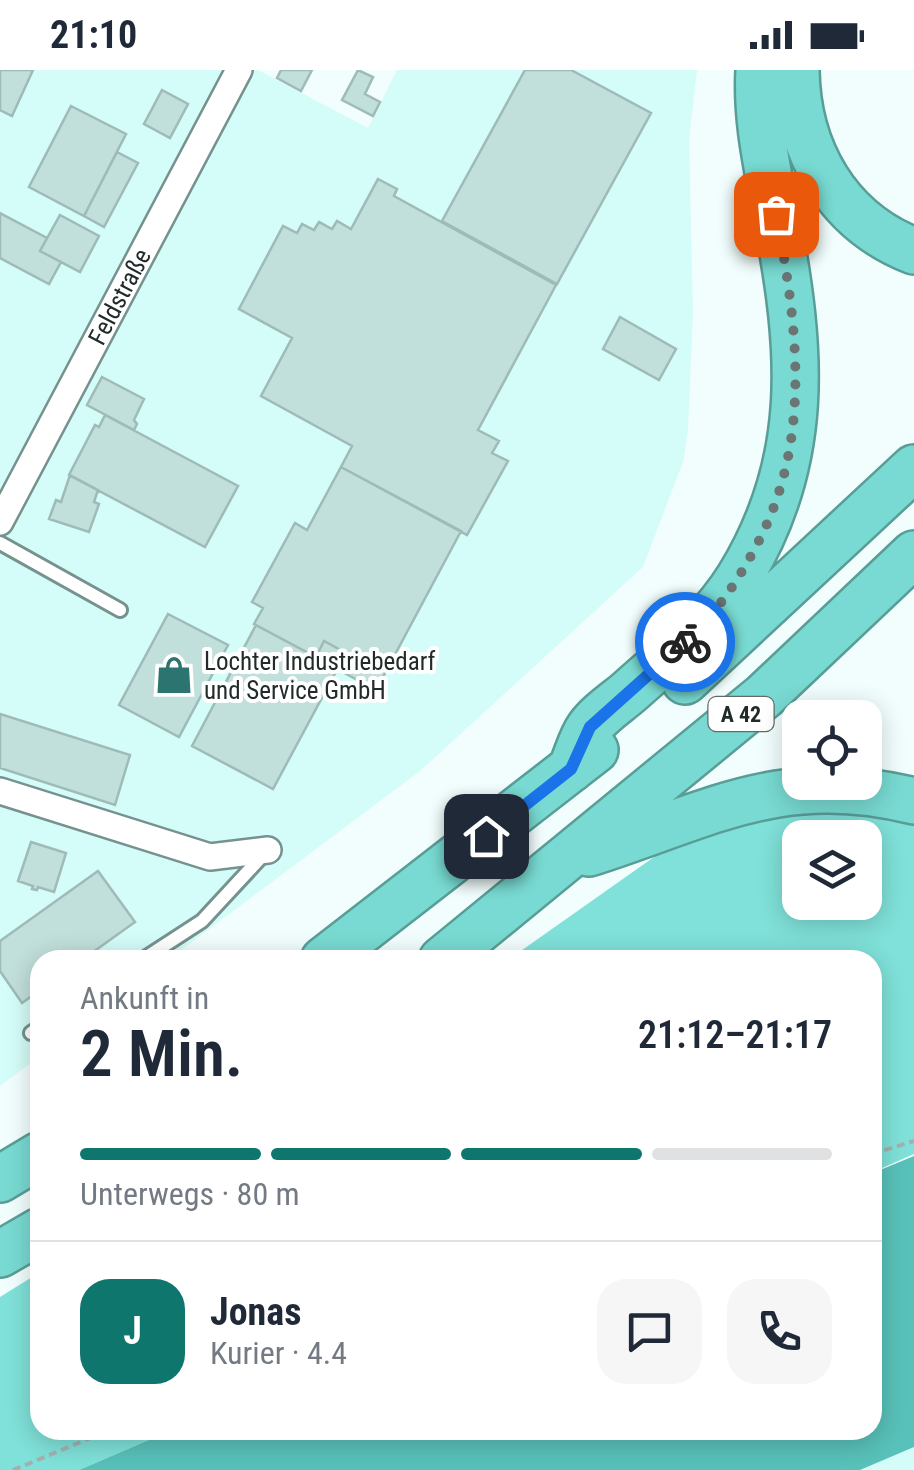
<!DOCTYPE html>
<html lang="de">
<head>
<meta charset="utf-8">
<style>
	:root { --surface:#fff; --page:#f6f6f7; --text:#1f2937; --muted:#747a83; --line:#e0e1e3; --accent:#0f766e }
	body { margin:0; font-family:"Roboto Condensed",sans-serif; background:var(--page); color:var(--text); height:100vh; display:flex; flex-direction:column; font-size:38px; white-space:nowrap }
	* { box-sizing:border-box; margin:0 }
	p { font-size:32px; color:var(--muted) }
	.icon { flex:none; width:55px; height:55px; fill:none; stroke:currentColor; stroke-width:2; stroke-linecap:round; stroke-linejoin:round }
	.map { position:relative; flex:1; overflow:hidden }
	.sheet { position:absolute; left:30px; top:880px; width:852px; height:490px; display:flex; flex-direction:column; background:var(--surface); border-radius:30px; box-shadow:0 5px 25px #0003 }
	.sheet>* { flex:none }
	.tools { position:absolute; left:782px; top:630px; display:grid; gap:20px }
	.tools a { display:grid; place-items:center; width:100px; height:100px; border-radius:20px; background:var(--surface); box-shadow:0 5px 25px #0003; font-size:50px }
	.pin { position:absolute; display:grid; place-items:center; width:85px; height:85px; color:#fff; margin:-42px; border-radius:20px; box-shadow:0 5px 15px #0006 }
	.courier { position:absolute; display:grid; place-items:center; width:100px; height:100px; margin:-50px; border:8px solid #1a73e8; border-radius:50%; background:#fff; color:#222; box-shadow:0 2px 12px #0007 }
	.summary em { font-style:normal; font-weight:600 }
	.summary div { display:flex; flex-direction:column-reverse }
	.summary { display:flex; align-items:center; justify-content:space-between; height:170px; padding:0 50px }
	h1 { font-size:65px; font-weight:600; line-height:75px }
	.bar { display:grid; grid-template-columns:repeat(4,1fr); gap:15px 10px; align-content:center; height:120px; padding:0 50px }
	.bar i { height:12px; border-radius:8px; background:var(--line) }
	.bar .active { background:var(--accent) }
	.bar p { grid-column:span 4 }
	.line { display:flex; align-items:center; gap:25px; padding:0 50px; border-top:2px solid var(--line) }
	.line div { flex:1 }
	.round { display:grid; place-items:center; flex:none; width:105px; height:105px; border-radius:30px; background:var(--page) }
	.status { display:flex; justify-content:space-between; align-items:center; height:70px; padding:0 50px; background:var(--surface); direction:ltr }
	.status svg { height:28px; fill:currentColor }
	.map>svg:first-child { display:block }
	.built { fill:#d4fcf8 }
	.green { fill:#7fe1d9; fill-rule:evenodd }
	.water { fill:#58c1b9 }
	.building { fill:#c1dfdb; stroke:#9ebbb8; stroke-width:2.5 }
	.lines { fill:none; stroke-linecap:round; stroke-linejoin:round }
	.lane-casing { stroke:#76928f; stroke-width:18 }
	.street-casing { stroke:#76928f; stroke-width:30 }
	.highway-casing { stroke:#599d97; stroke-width:50 }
	.path { stroke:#a4b0af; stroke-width:4; stroke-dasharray:8 5; stroke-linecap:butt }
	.lane { stroke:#fff; stroke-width:12 }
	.street { stroke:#fff; stroke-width:25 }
	.highway { stroke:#78dad2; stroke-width:45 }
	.done { stroke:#6a7574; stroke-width:10; stroke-dasharray:0 18 }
	.route { stroke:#1a73e8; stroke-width:12 }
	.labels { text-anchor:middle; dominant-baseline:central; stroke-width:8; stroke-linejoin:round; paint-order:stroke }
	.shield { fill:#fff; stroke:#636b6a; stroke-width:2.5 }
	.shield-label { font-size:22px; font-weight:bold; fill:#202b2a }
	.street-label { font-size:25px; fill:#202b2a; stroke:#fff }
	.poi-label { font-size:25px; fill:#202b2a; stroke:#fff; text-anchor:start }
</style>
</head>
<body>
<div class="status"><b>21:10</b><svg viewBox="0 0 49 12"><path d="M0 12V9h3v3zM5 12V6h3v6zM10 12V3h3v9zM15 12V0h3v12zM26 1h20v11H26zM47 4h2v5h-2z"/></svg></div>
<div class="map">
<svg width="914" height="1400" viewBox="0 0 914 1400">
	<rect width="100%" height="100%" fill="#f2fefd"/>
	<path class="built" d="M0,0H258L368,58L397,0H697L689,69L693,243L688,359L684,389L643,497L420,701L168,890H40V986L0,1016Z
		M914,1377V1400H860Z"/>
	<path class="green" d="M784,739H914V1084L873,1102L872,890H508L681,768ZM800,768H865V832H800Z
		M40,1202V1360H172L79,1400H0V1227Z"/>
	<path class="water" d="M914,1086V1377L860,1400H79L172,1360H872L873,1103Z"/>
	<path class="building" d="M0,0H33L12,46L0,40Z
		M281,0H312L301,21L277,8Z
		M358,0L373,7L365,24L380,32L373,46L342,30Z
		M525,0H571L651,43L557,214L442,151Z
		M162,20L188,34L170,68L144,54Z
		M71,36L126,64L84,146L29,117Z
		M117,82L138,93L104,157L84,146Z
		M378,109L397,119L394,126L556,215L478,360L499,371L492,383L508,391L467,465L341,397L352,376L261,326L292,268L239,239L283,156L297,163L302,154L314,160L319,152L332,159L337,151L351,159Z
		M0,143L47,168L40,181L61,192L49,214L0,188Z
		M60,145L99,166L80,202L40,181Z
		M620,247L676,279L659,310L603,279Z
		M102,307L144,329L134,350L137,354L134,360L87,335Z
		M105,345L238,416L205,477L69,405L95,355L99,357Z
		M341,397L461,461L376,620L337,599L346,583L324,571L316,587L254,554L263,538L252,532L295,453L307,460Z
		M70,405L98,420L94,432L99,434L89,462L49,449L56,430L61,432Z
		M168,544L228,575L179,667L119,635Z
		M256,555L316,587L324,571L346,583L273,719L192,676Z
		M0,644L130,685L115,735L0,698Z
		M31,772L66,783L54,822L38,817L37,820L32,819L33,816L18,811Z
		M98,801L135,852L82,890H40V920L22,933L0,901V871Z"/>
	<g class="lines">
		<g class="lane-casing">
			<path id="lane" d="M0,473L120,540
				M142,890L202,851L264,784
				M31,963L40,957"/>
		</g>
		<g class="street-casing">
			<g id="street">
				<path id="s1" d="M0,452L239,0"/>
				<path d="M0,721L210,787L268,780"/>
			</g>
		</g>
		<g class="highway-casing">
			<path id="highway" d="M796,0C797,80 837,151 914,181
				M685,611L914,398
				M571,699C577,686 581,669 589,658C599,644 616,633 629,622C668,587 711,553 739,508C811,391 802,280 777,150C768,100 756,51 759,0
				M589,783C709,745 781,698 914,731
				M324,890L595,680
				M442,890L764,626L914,484
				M0,1109L40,1085
				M0,1184L40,1161"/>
		</g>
		<path class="path" d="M872,1084L914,1071
			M13,1400L110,1360"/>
		<use href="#lane" class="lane"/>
		<use href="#street" class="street"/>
		<use href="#highway" class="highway"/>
	</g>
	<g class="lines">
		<path class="done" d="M685,572C714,546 736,514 754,480C813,374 798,258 776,144"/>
		<path class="route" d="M486,766L571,699L590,657L685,572"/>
	</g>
	<defs>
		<g id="shop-bare" transform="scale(3)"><path d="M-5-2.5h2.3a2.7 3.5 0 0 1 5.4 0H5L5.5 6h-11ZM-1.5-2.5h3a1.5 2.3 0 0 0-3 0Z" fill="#2b746f" stroke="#fff" stroke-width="2.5" paint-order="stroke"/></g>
	</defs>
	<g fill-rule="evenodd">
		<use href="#shop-bare" x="174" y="605"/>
	</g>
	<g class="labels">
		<rect class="shield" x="708.5" y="627" width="65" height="34" rx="8"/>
		<g class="shield-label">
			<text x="741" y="644">A 42</text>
		</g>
		<g class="street-label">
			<text stroke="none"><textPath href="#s1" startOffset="255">Feldstraße</textPath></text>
		</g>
		<g class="poi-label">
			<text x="204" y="591">Lochter Industriebedarf<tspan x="204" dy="29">und Service GmbH</tspan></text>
		</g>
	</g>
</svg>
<div class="tools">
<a><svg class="icon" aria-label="locate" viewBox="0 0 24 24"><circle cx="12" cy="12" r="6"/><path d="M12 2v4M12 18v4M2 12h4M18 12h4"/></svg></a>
<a><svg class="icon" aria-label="layers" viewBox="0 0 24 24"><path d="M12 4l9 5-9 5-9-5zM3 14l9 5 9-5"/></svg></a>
</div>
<div class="pin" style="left:776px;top:144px;background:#ea580c"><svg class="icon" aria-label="bag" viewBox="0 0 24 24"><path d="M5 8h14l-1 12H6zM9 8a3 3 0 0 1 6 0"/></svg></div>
<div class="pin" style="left:486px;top:766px;background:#1f2937"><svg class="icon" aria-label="home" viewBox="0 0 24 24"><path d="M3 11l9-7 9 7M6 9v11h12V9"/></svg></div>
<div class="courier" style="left:685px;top:572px"><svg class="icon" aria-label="bike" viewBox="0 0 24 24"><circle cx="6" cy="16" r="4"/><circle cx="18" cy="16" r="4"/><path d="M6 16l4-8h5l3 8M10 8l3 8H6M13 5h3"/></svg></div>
<section class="sheet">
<div class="summary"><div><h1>2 Min.</h1><p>Ankunft in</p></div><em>21:12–21:17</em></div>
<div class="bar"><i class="active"></i><i class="active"></i><i class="active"></i><i></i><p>Unterwegs · 80 m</p></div>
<div class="line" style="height:180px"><b class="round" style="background:var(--accent);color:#fff">J</b><div><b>Jonas</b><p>Kurier · 4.4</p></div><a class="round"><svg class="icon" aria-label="chat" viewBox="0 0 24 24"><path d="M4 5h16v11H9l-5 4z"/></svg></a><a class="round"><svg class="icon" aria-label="phone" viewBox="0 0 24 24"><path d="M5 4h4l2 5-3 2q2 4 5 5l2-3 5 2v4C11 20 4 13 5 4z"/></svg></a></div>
</section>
</div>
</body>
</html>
